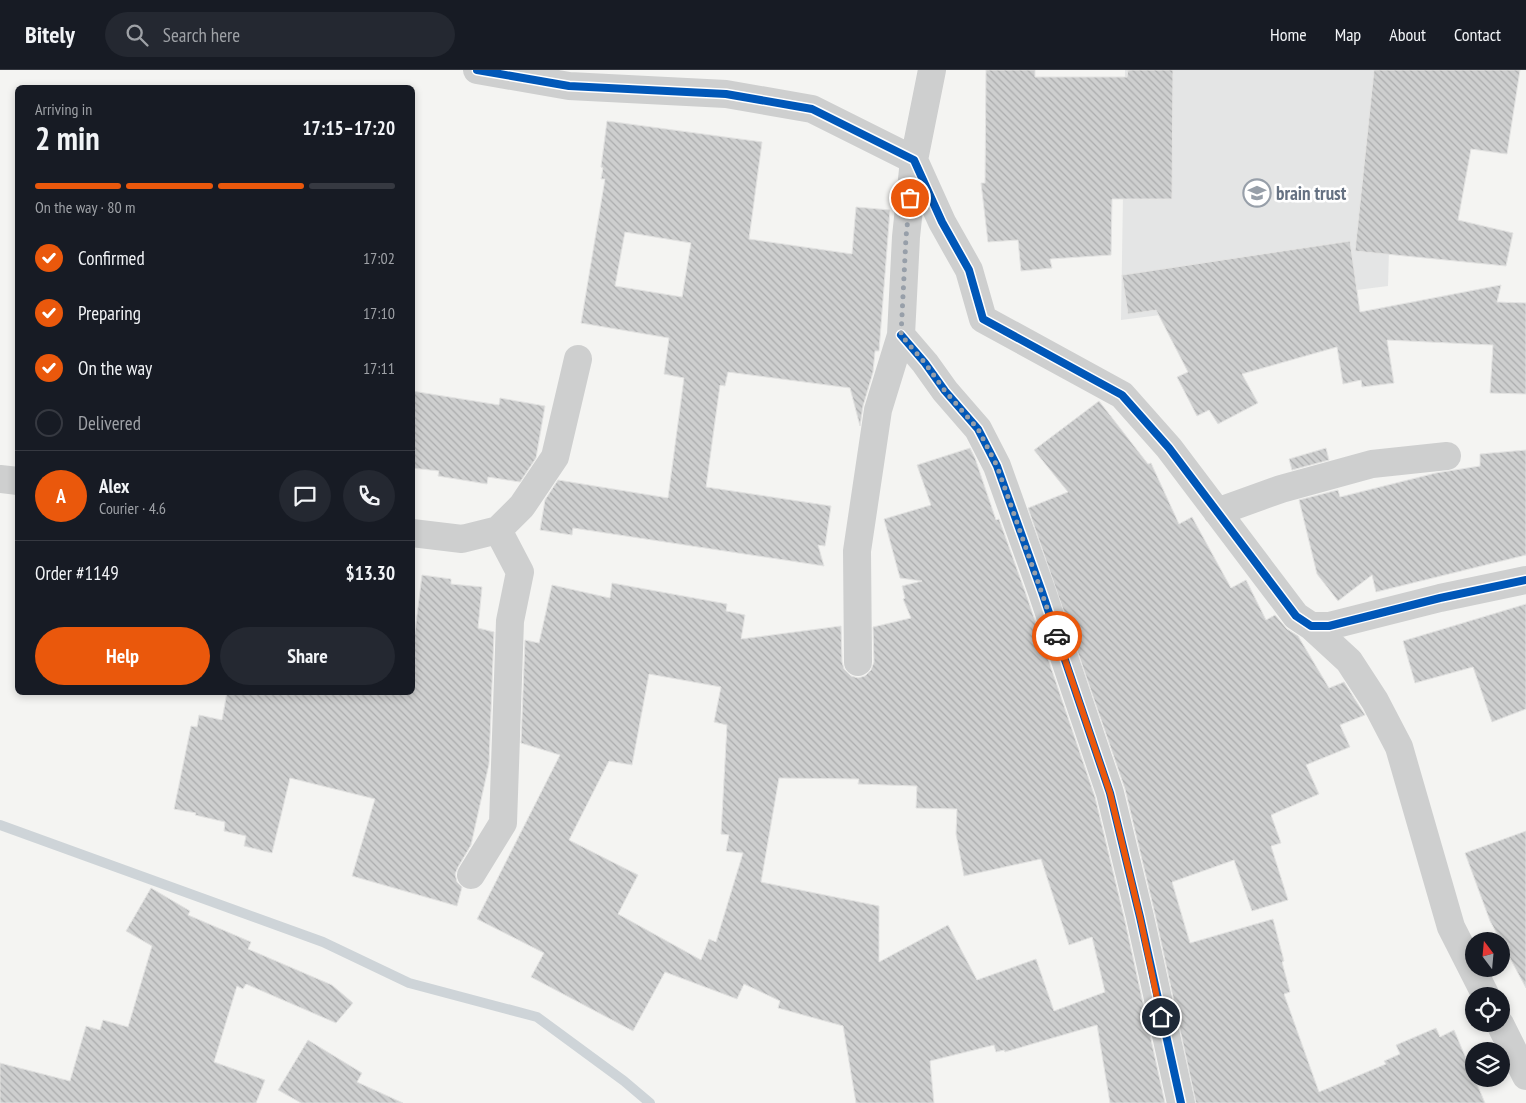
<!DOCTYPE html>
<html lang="en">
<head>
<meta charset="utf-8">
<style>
	:root { --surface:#171b24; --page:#242831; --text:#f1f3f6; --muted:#9ea1a6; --line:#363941; --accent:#ea580c }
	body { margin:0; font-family:"PT Sans Narrow",sans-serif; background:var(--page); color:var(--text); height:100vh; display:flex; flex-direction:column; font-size:19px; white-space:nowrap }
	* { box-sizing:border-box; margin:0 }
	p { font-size:16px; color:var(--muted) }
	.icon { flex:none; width:28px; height:28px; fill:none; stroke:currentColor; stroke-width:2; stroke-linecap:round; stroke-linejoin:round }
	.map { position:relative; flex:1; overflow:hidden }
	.drawer { position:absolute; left:15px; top:15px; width:400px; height:610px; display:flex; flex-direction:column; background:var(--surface); border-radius:8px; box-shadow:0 2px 8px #0003 }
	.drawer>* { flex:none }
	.needle { width:32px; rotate:344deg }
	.tools { position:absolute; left:1465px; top:862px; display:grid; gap:10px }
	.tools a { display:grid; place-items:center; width:45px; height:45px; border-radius:50%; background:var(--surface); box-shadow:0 2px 8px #0003; font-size:25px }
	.pin { position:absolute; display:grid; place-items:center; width:42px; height:42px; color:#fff; margin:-21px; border:2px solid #fff; border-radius:50%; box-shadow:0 1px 5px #0007 }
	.courier { position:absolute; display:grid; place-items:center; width:50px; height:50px; margin:-25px; border:4px solid #ea580c; border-radius:50%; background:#fff; color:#222; box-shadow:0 1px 6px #0007 }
	.overview em { font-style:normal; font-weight:600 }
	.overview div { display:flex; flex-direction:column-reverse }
	.overview { display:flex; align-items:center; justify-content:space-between; height:85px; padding:0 20px }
	h1 { font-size:32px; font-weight:600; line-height:38px }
	.bar { display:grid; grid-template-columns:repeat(4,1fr); gap:8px 5px; align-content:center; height:60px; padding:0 20px }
	.bar i { height:6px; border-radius:4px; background:var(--line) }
	.bar .on { background:var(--accent) }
	.bar p { grid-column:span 4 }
	.line { display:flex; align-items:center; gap:12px; padding:0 20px; border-top:1px solid var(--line) }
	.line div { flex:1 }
	.round { display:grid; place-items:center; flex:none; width:52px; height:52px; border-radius:26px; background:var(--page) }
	ol { padding:0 20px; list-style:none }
	li { display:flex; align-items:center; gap:15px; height:55px }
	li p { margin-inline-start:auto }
	li .icon { padding:5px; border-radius:50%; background:var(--accent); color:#fff; stroke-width:4 }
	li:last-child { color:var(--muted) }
	li i { width:28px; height:28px; border:2px solid var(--line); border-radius:50% }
	.button { display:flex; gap:10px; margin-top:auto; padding:10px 20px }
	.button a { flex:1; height:58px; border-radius:30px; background:var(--accent); color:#fff; font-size:20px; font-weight:600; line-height:58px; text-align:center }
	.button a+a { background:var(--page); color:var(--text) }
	header { display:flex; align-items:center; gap:30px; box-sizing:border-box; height:70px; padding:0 25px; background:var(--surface); border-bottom:1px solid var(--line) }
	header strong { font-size:24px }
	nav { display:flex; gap:28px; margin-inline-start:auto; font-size:18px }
	.search { width:350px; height:45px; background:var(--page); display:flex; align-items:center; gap:12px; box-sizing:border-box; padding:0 18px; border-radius:28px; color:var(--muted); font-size:19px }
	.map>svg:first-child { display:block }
	.built { fill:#e4e5e5 }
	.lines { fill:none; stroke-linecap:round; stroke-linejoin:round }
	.stream { stroke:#ced4d8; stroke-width:10 }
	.building { fill:url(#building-back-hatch); stroke:#e3e3e2; fill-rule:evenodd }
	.minor { stroke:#cecfcf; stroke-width:28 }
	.cycleway-casing { stroke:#fff; stroke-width:11 }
	.cycleway { stroke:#0057b8; stroke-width:8 }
	.done { stroke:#979fa9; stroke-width:5; stroke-dasharray:0 9 }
	.route { stroke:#ea580c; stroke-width:6 }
	.labels { text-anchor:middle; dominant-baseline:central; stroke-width:5; stroke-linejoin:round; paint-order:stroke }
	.poi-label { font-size:19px; font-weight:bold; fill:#657182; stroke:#fff; text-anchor:start }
</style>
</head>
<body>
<header>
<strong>Bitely</strong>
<div class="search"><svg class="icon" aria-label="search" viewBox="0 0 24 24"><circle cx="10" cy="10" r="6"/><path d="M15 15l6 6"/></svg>Search here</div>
<nav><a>Home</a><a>Map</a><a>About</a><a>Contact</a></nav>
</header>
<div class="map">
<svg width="1526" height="1033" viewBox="0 0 1526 1033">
	<defs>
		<pattern id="building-back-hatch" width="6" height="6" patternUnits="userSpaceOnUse" patternTransform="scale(1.25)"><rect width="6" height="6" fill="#cecfcf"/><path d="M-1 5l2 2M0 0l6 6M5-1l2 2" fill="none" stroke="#abacad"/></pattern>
	</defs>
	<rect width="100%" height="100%" fill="#f4f4f2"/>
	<path class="built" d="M1125,0H1394L1388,216L1121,250Z"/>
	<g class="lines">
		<path class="stream" d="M0,755L323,872L409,913L537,947L624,1011L650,1033"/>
	</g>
	<path class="building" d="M986,0H1035V7H1127L1128,0H1173L1172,129H1112L1111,185L1050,189L1052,198L1021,201L1018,170L988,172L981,113H985Z
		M1374,0H1520L1507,84L1471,79L1458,150L1513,163L1506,196L1355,181Z
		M607,51L762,72L749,169L852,184L856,137L890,140L879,281H875L873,302L863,336L860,356L850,318L728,302L725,316L720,315L706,417L831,436L825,476L818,475L824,496L573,458L572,465L540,460L545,430L558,410L668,428L684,308L664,304L669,268L581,253L605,109H601L603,98L601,97ZM625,162L691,173L682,227L615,216Z
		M1350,171L1360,242L1501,215L1497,232L1526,233V324L1490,323L1493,275L1387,270L1394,313L1362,317L1361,310L1343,314L1337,277L1242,304L1258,333L1218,354L1209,340L1197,346L1177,307L1188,302L1156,240L1128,244L1122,205Z
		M412,321L499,335L500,328L545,336L536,388L520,412L488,407L487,414L438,406L439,401L412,398Z
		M1099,331L1148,394L1151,393L1179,454L1192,447L1231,518L1246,510L1266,550L1275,545L1287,559L1298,566L1329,618L1344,612L1365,645L1340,655L1350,677L1306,695L1319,724L1271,745L1281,773L1271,776L1288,830L1252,841L1234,790L1172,812L1190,873L1273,849L1284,891L1282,892L1290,922L1284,924L1319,1022L1386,994L1384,991L1400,984L1396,975L1436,958L1440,967L1454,960L1485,1033H1196L1155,844L1125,719L1028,438L1068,422L1034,380Z
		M970,378L975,388L996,450L999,449L1027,527L1095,727L1125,851L1165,1033H1110L1097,955L1005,982L1004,980L996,982L994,975L930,991L934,1033H856L843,956L778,938L780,931L744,914L737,929L665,902L633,961L531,907L544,883L477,849L560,685L521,673L525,570L539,573L552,515L610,528L612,513L727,534L726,541L745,545L741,569L841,556L842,592L844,599L851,606L858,608L865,606L871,600L874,592L873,557L911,548L903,529L905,528L902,516L922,511L900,508L884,449L931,435L917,395ZM649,604L721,617L714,652L727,655L721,764L729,765L726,781L743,783L716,872L709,869L701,890L618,844L638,805L569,770L609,691L632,695ZM779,708L859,709L858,714L917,716L916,738L957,739L956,764L964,806L1041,789L1069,875L1092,867L1105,922L1054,941L1036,889L977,910L948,855L879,892V836L761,812Z
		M1326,378L1329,390L1292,400L1289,389Z
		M1526,380V485L1376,522L1372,505L1338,531L1317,504L1299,430L1338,420L1340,427L1436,403L1480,396V384Z
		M422,505L451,509V514L482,517L478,558L494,562L489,694L471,775L458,797L455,804L457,812L462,817L457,836L352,806L375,729L290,708L272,783L244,776L246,766L224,761L225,752L195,745L196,743L174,739L191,656L197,657L199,645L222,650L227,622H412V586Z
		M1526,534V639L1492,652L1473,597L1415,613L1403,571Z
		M1526,761V918L1490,851L1465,783Z
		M151,818L190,841L188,845L251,872L248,879L332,915L353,933L336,953L246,914L243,919L237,916L214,992L265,1010L256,1033H0V993L70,1011L86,956L100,960L103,950L128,957L152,876L126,861Z
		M308,970L362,1003L357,1012L403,1033H301L278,1020Z"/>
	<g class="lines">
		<path class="minor" d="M477,0L569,16L726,24L812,39L914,90L942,152L969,200L983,249L1122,325L1169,378L1296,546L1311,556H1329L1440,528L1526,510
			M901,265L925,293L945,321L978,359L997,396L1042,522L1110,723L1140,847L1181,1033
			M0,409L18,411
			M1217,442L1281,419L1372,394L1447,386
			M412,463L462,469L498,460L522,436L555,387L578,289
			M1311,556L1349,591L1375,631L1399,677L1451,857L1486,926
			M858,592L857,481L878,340L901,265L906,167L914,90L932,0
			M471,805L503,753L510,551L520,502L498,460
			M1500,954L1526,1006"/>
		<g class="cycleway-casing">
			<path id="cycleway" d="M477,0L569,16L726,24L812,39L914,90L942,152L969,200L983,249L1122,325L1169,378L1296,546L1311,556H1329L1440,528L1526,510
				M901,265L925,293L945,321L978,359L997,396L1042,522L1110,723L1140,847L1181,1033"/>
		</g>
		<use href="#cycleway" class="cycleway"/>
	</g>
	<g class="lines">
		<path class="done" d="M910,128L906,167L901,265L925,293L945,321L978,359L997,396L1057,566"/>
		<path class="route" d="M1057,566L1110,723L1140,847L1161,947"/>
	</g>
	<defs>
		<g id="school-ring" transform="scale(1.4375)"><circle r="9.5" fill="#fff" stroke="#979fa9" stroke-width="1.5"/><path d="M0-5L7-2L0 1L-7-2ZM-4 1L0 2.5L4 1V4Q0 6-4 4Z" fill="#979fa9"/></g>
	</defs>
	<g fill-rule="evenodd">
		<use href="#school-ring" x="1257" y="123"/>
	</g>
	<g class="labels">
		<g class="poi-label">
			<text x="1276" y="123">brain trust</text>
		</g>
	</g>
</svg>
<div class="tools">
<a><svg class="needle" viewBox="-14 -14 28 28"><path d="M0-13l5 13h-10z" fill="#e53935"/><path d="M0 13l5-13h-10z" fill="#9ea1a6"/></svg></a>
<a><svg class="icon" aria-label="locate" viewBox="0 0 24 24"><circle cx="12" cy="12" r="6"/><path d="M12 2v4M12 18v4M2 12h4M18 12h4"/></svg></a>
<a><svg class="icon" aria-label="layers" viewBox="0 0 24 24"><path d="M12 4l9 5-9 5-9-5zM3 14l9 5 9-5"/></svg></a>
</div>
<div class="pin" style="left:910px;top:128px;background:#ea580c"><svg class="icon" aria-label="bag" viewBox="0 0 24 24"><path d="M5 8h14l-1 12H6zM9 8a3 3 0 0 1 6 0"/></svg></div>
<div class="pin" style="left:1161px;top:947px;background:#1f2937"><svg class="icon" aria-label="home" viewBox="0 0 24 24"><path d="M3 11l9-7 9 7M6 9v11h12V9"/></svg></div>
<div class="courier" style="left:1057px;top:566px"><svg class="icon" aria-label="car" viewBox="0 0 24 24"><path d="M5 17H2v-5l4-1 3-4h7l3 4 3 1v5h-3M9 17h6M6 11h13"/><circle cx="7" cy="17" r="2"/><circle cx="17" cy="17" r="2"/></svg></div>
<section class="drawer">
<div class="overview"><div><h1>2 min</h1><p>Arriving in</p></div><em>17:15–17:20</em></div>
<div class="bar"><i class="on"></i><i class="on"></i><i class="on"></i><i></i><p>On the way · 80 m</p></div>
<ol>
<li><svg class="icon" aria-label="check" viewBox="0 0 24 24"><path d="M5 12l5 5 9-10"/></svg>Confirmed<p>17:02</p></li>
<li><svg class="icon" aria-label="check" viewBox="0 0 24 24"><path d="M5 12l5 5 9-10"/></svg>Preparing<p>17:10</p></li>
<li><svg class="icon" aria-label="check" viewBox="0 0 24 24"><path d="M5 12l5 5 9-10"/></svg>On the way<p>17:11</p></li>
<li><i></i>Delivered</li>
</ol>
<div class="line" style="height:90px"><b class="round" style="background:var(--accent);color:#fff">A</b><div><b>Alex</b><p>Courier · 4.6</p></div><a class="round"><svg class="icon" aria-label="chat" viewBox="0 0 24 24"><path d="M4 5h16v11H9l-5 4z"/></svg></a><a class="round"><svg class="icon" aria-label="phone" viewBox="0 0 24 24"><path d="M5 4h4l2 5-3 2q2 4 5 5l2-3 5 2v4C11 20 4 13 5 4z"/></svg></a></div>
<div class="line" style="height:65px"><div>Order #1149</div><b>$13.30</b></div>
<div class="button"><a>Help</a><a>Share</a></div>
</section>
</div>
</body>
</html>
